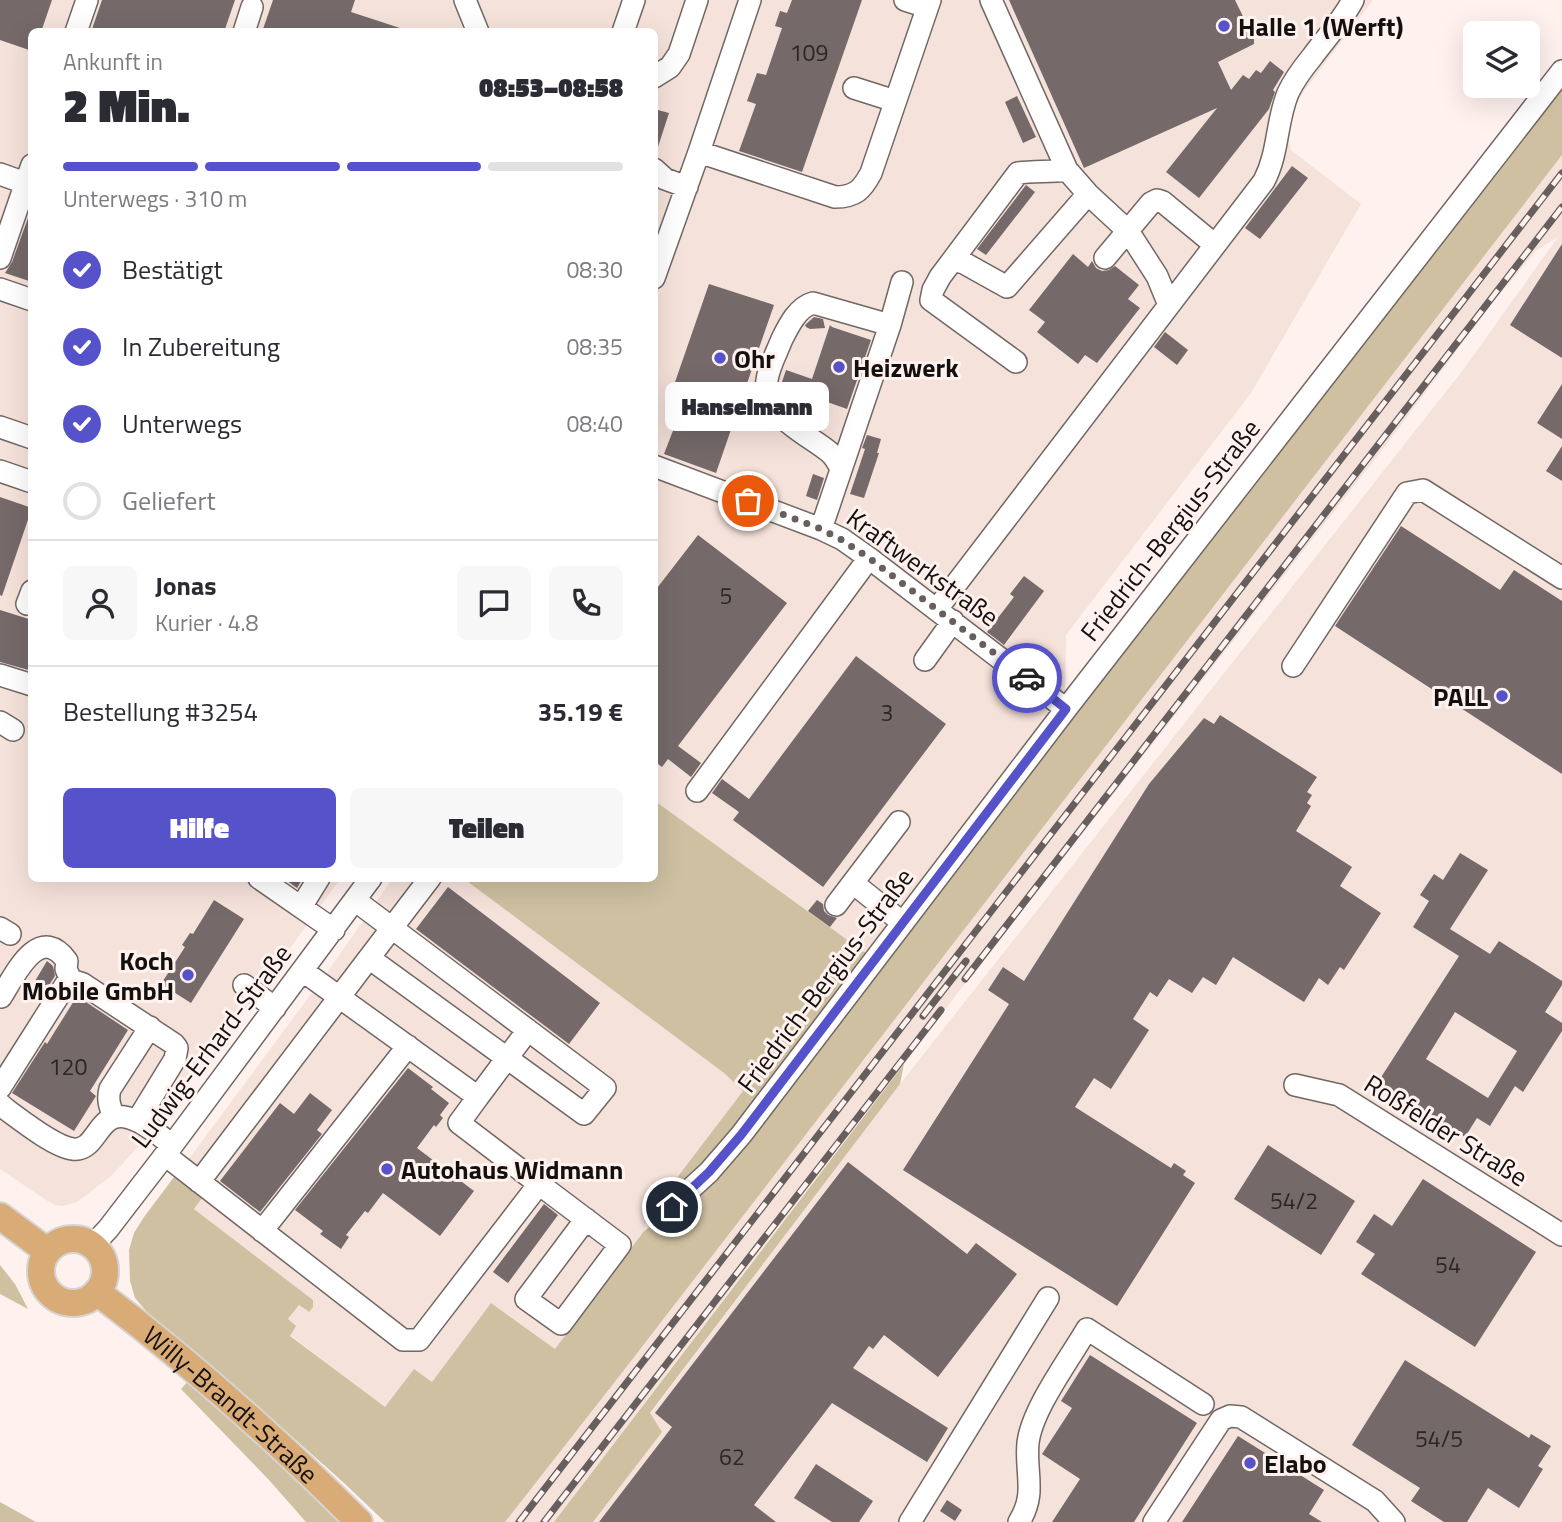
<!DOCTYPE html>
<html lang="de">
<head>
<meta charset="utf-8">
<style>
	:root { --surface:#fff; --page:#f7f7f7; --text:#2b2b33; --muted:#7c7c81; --line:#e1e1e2; --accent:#5653ca }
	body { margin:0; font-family:"Titillium Web",sans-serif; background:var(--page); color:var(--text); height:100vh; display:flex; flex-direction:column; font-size:26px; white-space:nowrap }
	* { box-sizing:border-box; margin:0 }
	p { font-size:23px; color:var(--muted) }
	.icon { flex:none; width:38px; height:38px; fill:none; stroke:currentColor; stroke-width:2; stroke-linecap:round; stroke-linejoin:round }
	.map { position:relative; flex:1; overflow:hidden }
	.sheet { position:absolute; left:28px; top:28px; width:630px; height:854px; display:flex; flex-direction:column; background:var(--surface); border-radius:10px; box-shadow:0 7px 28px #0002 }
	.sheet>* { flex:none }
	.tools { position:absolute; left:1463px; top:21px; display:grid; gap:14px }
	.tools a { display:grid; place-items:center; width:77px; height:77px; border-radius:10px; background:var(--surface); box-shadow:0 7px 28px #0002; font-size:35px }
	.pin { position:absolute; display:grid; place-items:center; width:60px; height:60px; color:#fff; margin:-30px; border:4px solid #fff; border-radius:50%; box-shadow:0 2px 7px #0007 }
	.courier { position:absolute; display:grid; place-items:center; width:70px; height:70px; margin:-35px; border:5px solid #5653ca; border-radius:50%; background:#fff; color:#222; box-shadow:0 2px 9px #0007 }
	.bubble { position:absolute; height:49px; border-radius:10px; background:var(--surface); box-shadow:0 7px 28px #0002; font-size:23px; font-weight:800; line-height:49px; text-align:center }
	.headline em { font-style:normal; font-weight:800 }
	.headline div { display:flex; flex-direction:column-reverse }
	.headline { display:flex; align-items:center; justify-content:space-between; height:119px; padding:0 35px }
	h1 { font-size:46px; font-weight:800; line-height:52px }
	.bar { display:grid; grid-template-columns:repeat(4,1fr); gap:10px 7px; align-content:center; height:84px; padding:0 35px }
	.bar i { height:9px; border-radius:5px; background:var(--line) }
	.bar .active { background:var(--accent) }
	.bar p { grid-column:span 4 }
	.line { display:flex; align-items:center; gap:18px; padding:0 35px; border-top:2px solid var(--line) }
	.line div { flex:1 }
	.round { display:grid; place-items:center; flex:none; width:74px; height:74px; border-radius:10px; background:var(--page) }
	ol { padding:0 35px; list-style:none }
	li { display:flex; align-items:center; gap:21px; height:77px }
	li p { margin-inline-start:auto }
	li .icon { padding:7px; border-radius:50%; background:var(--accent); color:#fff; stroke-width:4 }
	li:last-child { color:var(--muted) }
	li i { width:38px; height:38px; border:4px solid var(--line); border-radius:50% }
	.button { display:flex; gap:14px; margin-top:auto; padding:14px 35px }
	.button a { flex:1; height:80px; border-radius:10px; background:var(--accent); color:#fff; font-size:28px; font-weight:800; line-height:80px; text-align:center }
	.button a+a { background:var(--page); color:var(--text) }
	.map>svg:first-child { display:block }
	.built { fill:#f5e2db }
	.green { fill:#cec0a1 }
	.building { fill:#75696a; fill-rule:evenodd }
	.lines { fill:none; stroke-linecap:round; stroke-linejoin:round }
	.minor-casing { stroke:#716763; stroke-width:24 }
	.major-casing { stroke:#d5d4d4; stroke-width:30 }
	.minor { stroke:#fff; stroke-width:21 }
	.major { stroke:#d8ab77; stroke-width:26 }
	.rail-casing { stroke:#665f5d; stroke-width:7 }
	.rail { stroke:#fff2ee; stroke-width:4.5; stroke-dasharray:13; stroke-linecap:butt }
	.done { stroke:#665f5d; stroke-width:7; stroke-dasharray:0 12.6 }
	.route { stroke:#5653ca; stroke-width:9 }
	.poi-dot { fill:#5653ca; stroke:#fff2ee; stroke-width:2.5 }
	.labels { text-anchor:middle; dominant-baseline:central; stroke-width:6; stroke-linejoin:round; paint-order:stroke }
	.number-label { font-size:23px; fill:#2c2626 }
	.poi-label { font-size:26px; font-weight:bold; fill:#14100f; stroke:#fff2ee; text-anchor:start }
	.street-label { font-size:26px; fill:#14100f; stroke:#fff2ee }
</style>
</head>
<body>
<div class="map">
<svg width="1562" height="1522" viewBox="0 0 1562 1522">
	<rect width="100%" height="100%" fill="#fff2ee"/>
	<path class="built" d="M0,0H1373L1299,98L1290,120L1288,137L1291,150L1361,204L1251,393L1066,635L1065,697L867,954L655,801L654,32H32V878L340,879L214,1054L203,1047L201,1054L161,1118L138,1147L111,1176L77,1202L62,1206L55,1205L46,1200L0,1169Z
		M1562,155V1522H593L662,1432L650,1414L900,1084L1463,370L1558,237L1537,250L1493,302L1383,449L914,1049L554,1522H505L621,1374Z
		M392,879H464L724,1073L743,1091L646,1219L644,1231L555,1349L491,1303L432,1382L414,1369L385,1408L290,1335L288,1320L299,1305L308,1312L313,1300L194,1209L202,1198L186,1186L199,1169L188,1160L328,971Z"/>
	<path class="green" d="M1562,82V155L621,1374L505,1522H385L343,1482L233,1384L227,1383L152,1318L135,1298L130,1281L129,1250L134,1233L144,1217L174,1177L202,1198L194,1209L313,1300V1307L309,1312L299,1305L288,1319L296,1326L290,1336L385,1407L414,1369L432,1382L491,1303L555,1349L644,1231L680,1206Z
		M655,801L867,954L697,1173L660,1200L743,1091L724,1073L464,879L654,878Z
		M904,1064L900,1084L650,1413L662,1432L593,1522H554Z
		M0,1265L15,1284L28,1309L0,1294Z
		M190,1379L250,1433L342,1522H306L269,1480L181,1389Z
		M0,1502L36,1522H0Z"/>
	<path class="building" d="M0,0H52L41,32H32V51L0,40Z
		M102,0H235L224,32H91Z
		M273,0H355L351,12L403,29V32H262Z
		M792,0H862L802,172L739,151L756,104L747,101L757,73L766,75L782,28L775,26L780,11L787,13Z
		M1009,0H1235L1254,39V44L1218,62L1231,90L1243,75L1249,79L1256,70L1261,73L1270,61L1284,72L1273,90L1275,92L1269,109L1199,198L1166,172L1217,108L1084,168Z
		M1017,96L1036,137L1023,143L1005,102Z
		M654,109L669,113L657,150L654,149Z
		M1292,166L1308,178L1260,239L1245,228Z
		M1026,185L1035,192L986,255L977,249Z
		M32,207V282L5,273L12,262Z
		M1562,244V358L1510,325Z
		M1073,254L1088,267L1092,261L1096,268L1102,271L1109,270L1115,266L1139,285L1128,299L1140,308L1097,363L1085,355L1078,364L1037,332L1045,322L1029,310Z
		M709,284L774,305L758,351L762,353L756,370L752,369L716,473L664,454L674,428L665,411Z
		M814,317L823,319L825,328L810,329L806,327L805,325Z
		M830,325L832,327L871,340L847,409L799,392L795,404L785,400L780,388L786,370L812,379Z
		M1165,332L1188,350L1177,365L1154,347Z
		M1562,384V439L1537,423Z
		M867,435L881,439L877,453H879L864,498L850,494L865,449L862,448Z
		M1562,446V481L1546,471Z
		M813,474L824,478L817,500L806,496Z
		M0,497L32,508L2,596L0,595Z
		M1401,526L1500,590L1514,570L1562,601V774L1335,626Z
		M698,535L787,603L678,746L701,763L691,777L668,759L662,767L654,761V592Z
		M1024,576L1044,591L1004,645L987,632L1014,597L1010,594Z
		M0,610L32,620V671L0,662Z
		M856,656L946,724L823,887L733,820L739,812L712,793L722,779L749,799Z
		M1220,715L1317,777L1307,792L1312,795L1307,803L1311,806L1296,831L1352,867L1340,886L1381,913L1344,970L1340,967L1328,985L1319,978L1304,1002L1233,957L1216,985L1203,977L1192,993L1169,979L1157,997L1150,992L1133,1019L1149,1030L1111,1089L1094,1078L1075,1107L1171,1168L1174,1163L1186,1171L1183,1175L1195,1183L1117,1306L903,1170L1009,1004L988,990L1003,967L1024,981L1149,784L1204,718L1214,724Z
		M1460,853L1488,870L1450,929L1490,954L1499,941L1562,981V985L1545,1012L1562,1023V1031L1523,1092L1515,1086L1490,1126L1477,1118L1465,1137L1378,1082L1459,956L1413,927L1429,901L1420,895L1434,874L1443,880ZM1455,1012L1517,1051L1488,1098L1426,1059Z
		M283,878H303L297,888Z
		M448,887L600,1003L569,1044L416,929Z
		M214,900L244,919L191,1003L161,984L185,947L182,945L190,933L193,934Z
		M817,900L823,904L824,911L828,915L837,918L830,927L808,911Z
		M47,961L53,966L55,976L44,993L32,986Z
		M77,996L128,1030L90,1091L96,1096L74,1131L12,1093L45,1042L47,1044Z
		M408,1068L433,1087L431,1089L449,1103L440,1115L443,1118L436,1127L434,1125L417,1148L474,1191L440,1236L383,1193L368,1213L365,1211L346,1235L349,1237L341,1249L320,1234L323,1231L295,1210Z
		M310,1093L332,1110L317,1130L322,1134L260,1212L220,1181L280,1103L294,1114Z
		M1268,1145L1355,1201L1321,1255L1234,1199Z
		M848,1162L967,1254L976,1243L1017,1274L938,1377L884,1335L873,1349L869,1346L853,1368L948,1428L927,1462L832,1403L754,1505L776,1522H599L672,1427L655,1413Z
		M1423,1179L1536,1252L1475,1347L1361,1274L1375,1254L1356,1242L1374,1214L1392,1226Z
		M544,1204L558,1215L508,1283L493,1272Z
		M1090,1355L1197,1423L1134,1522H1052L1080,1479L1042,1454L1072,1408L1061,1401Z
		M1405,1360L1529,1438L1531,1434L1551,1446L1538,1466L1543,1469L1519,1508L1488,1488L1467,1522H1444L1411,1501L1420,1488L1352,1445Z
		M1238,1436L1324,1490L1309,1514L1322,1522H1182Z
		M816,1464L873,1501L859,1522H832L794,1498Z
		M947,1500L962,1510L955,1521L940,1511Z"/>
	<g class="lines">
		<g class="minor-casing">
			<path id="minor" d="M465,0L478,32
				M905,0L927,7
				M991,0L1067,170L1088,194L1128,231L1157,276L1169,305
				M76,32L87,0
				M244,32L252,7
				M623,32L634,0
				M654,77L670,67L679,54L697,0
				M854,88L895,101
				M699,152L835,197C855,197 862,190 871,173L930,0
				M654,169L665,179L687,187
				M0,174L25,183
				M0,258L32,165
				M1105,258L1151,203L1157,200L1163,202L1215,245
				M953,260L964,263L1007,287L1088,194
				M654,278L699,152L750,0
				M0,289L32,300
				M1016,362L931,300L933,290L940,277L1018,173C1035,171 1050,172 1067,170
				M0,427L32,438
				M654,466L821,529L842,539L869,558L1066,709
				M841,468C837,462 834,455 828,451C807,434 761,414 767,380C769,366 777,352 782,339C789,325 798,307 813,303L890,325
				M0,471L32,482
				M821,529L890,325L902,282
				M27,604L32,591
				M937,609L1264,181C1279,152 1276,122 1288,93C1294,80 1303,68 1312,57C1326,38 1342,21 1353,0
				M925,660L953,621
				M1293,666L1407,493L1423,490L1562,578
				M0,675L32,685
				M0,722L13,730
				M697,791L869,558
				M259,878L334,930
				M853,883L903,923
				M356,901L605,1088L584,1114L369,958L430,878
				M836,905L899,822
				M301,907L319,878
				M0,928L10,934
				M244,985L275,1008
				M1,997C15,975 39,922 67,961L66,969L71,980
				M1295,1085L1339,1095L1562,1235
				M0,1088L66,984L71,980L83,984L174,1044L177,1048L175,1059L137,1121
				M478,1097L528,1030
				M0,1104L7,1110C22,1121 55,1147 73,1149C97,1152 97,1112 125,1117C142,1120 159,1135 172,1145
				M114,1117C110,1107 107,1100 110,1089L150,1027
				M165,1155L403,1340H419L539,1184L459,1123L478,1097L303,971
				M199,1182L369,958
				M539,1184L620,1245L561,1324L526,1299L586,1219
				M661,1216L709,1172L741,1135L1066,709L1562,71
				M262,1231L408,1046
				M93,1245L108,1229L165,1155L371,878
				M910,1522L1048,1298
				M1019,1522C1037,1493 1025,1474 1028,1443C1032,1409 1069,1360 1087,1329L1203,1404
				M1154,1522L1221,1420L1230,1416L1241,1417L1375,1501L1394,1522"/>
		</g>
		<g class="major-casing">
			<g id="major">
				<path d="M0,1216L47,1251"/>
				<circle cx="73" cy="1271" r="32"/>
				<path id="s1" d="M97,1292C190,1362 277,1440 359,1522"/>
			</g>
		</g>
		<use href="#minor" class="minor"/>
		<use href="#major" class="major"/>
		<g class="rail-casing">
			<path id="rail" d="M965,979L1562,207
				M923,1016L966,961
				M519,1522L1562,173
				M544,1522L941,1010"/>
		</g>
		<use href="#rail" class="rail"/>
	</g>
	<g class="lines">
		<path class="done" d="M748,501L821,529L842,540L869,558L1027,678"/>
		<path class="route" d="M672,1207L709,1172L741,1135L1066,709L1027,678"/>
	</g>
	<g class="poi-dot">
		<circle cx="1224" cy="26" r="7"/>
		<circle cx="720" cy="358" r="7"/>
		<circle cx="839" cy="367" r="7"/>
		<circle cx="1502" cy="696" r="7"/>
		<circle cx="188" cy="975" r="7"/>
		<circle cx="387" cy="1169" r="7"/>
		<circle cx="1250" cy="1463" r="7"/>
	</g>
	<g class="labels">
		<g class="number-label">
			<text x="809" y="52">109</text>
			<text x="726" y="595">5</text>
			<text x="887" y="712">3</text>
			<text x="68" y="1066">120</text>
			<text x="1294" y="1200">54/2</text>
			<text x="1448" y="1264">54</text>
			<text x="1439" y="1438">54/5</text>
			<text x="732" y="1456">62</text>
		</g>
		<g class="poi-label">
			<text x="1238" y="26">Halle 1 (Werft)</text>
			<text x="734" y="358">Ohr</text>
			<text x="853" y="367">Heizwerk</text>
			<text x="1488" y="696" text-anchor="end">PALL</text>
			<text x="174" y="960" text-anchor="end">Koch<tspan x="174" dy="30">Mobile GmbH</tspan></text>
			<text x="401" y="1169">Autohaus Widmann</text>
			<text x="1264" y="1463">Elabo</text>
		</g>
		<g class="street-label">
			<text transform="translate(1170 530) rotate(-52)">Friedrich-Bergius-Straße</text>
			<text transform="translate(923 567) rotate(36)">Kraftwerkstraße</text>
			<text transform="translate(825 980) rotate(-53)">Friedrich-Bergius-Straße</text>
			<text transform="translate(211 1046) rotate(-53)">Ludwig-Erhard-Straße</text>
			<text transform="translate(1446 1130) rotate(32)">Roßfelder Straße</text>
			<text stroke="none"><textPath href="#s1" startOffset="175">Willy-Brandt-Straße</textPath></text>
		</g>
	</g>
</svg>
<div class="tools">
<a><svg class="icon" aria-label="layers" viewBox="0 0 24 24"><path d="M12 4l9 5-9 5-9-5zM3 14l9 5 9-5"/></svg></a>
</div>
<div class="pin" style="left:748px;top:501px;background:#ea580c"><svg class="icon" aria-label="bag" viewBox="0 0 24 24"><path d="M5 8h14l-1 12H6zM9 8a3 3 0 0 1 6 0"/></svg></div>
<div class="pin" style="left:672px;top:1207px;background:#1f2937"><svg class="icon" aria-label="home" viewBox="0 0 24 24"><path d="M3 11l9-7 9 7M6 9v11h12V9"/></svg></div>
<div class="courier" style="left:1027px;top:678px"><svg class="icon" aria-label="car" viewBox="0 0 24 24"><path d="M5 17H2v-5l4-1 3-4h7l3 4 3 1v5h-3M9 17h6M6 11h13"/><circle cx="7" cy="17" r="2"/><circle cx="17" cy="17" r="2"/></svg></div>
<div class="bubble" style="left:665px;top:382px;width:164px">Hanselmann</div>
<section class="sheet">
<div class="headline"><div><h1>2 Min.</h1><p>Ankunft in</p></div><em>08:53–08:58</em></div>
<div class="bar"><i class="active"></i><i class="active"></i><i class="active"></i><i></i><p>Unterwegs · 310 m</p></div>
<ol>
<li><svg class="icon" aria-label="check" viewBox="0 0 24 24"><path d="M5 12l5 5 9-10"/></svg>Bestätigt<p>08:30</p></li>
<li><svg class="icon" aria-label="check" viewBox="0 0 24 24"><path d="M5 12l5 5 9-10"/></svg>In Zubereitung<p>08:35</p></li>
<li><svg class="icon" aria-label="check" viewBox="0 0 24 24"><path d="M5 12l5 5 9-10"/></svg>Unterwegs<p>08:40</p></li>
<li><i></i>Geliefert</li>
</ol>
<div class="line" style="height:126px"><a class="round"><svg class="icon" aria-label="person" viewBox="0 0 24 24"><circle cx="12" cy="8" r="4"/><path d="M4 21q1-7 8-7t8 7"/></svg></a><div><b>Jonas</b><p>Kurier · 4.8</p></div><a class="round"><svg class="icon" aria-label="chat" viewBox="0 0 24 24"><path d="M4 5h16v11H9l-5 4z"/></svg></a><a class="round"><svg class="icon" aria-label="phone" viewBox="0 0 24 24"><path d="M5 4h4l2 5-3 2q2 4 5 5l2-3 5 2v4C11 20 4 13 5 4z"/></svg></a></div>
<div class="line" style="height:91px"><div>Bestellung #3254</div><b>35.19 €</b></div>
<div class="button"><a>Hilfe</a><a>Teilen</a></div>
</section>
</div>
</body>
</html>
